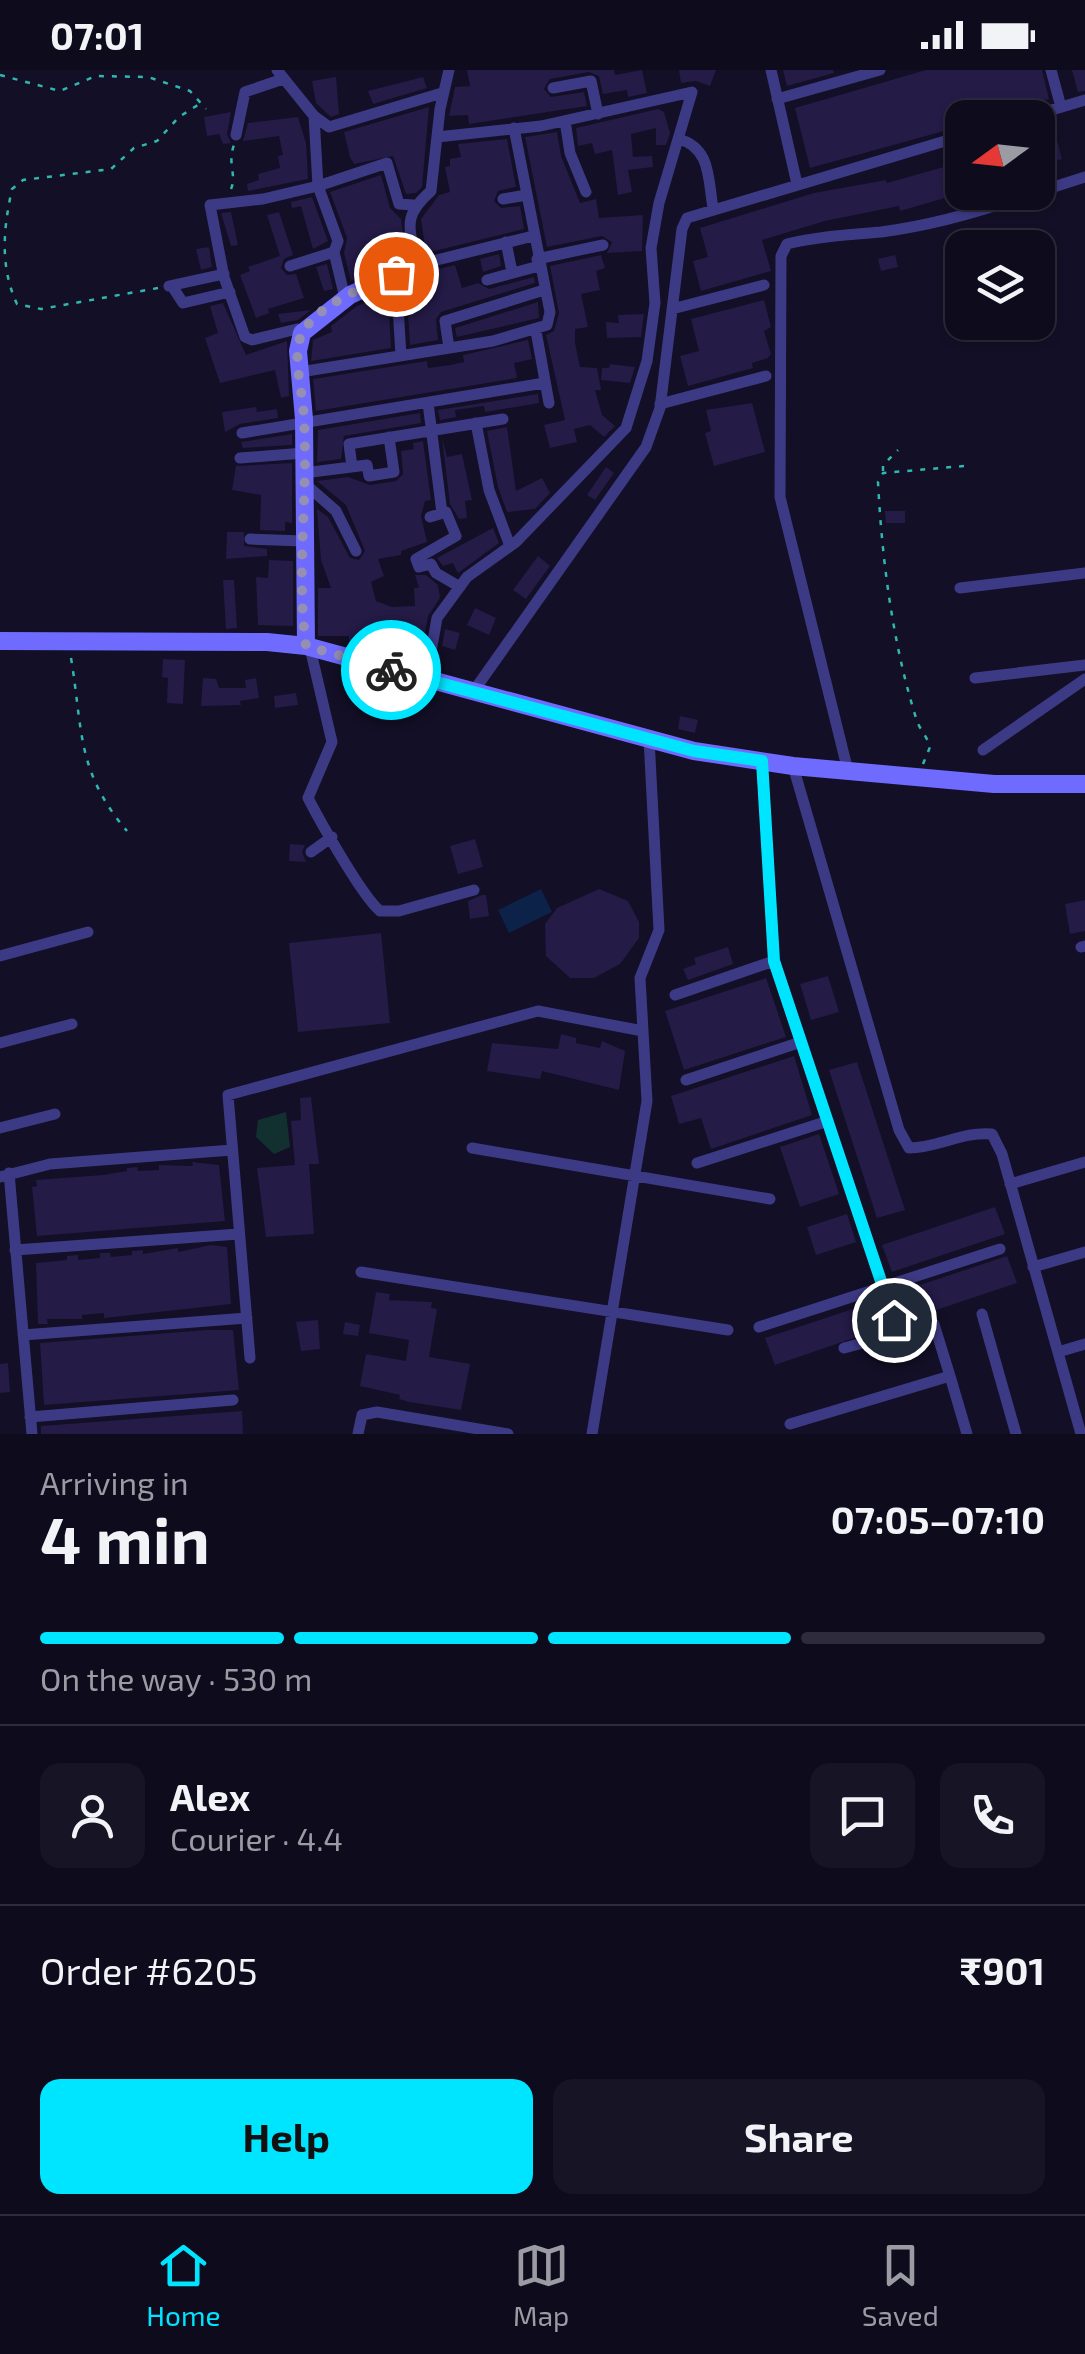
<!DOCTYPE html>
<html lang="en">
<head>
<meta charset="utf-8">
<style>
	:root { --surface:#0e0b1c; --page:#171425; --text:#f1f3f6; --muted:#9b9ba3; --line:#2e2b3b; --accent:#00e5ff }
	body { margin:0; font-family:"Exo 2",sans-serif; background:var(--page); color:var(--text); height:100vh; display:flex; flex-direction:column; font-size:38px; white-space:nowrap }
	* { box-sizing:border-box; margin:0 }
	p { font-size:32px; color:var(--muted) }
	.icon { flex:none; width:55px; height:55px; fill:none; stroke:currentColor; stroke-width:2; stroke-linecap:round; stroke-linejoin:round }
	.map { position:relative; height:1364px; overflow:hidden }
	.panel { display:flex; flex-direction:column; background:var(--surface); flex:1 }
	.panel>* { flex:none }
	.needle { width:65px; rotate:255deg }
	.tools { position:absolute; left:945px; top:30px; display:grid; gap:20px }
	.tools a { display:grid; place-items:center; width:110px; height:110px; border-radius:20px; background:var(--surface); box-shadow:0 2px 8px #0004,0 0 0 2px var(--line); font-size:50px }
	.pin { position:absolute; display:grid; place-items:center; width:85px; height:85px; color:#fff; margin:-42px; border:5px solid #fff; border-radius:50%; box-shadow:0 2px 10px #0007 }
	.courier { position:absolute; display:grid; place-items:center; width:100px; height:100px; margin:-50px; border:8px solid #00e5ff; border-radius:50%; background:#fff; color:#222; box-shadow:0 2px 12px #0007 }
	.head em { font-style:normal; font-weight:700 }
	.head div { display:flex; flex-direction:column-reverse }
	.head { display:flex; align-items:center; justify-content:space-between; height:170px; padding:0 40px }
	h1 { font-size:65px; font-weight:700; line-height:75px }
	.bar { display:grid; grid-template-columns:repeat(4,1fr); gap:15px 10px; align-content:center; height:120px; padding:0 40px }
	.bar i { height:12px; border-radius:8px; background:var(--line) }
	.bar .active { background:var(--accent) }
	.bar p { grid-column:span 4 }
	.line { display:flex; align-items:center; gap:25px; padding:0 40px; border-top:2px solid var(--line) }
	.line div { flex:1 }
	.round { display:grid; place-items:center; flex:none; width:105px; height:105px; border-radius:20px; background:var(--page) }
	.action { display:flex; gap:20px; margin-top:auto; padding:20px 40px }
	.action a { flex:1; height:115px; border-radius:20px; background:var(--accent); color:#111; font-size:40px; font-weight:700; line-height:115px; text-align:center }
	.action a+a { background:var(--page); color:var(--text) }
	.status { display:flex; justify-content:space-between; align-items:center; height:70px; padding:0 50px; background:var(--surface); direction:ltr }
	.status svg { height:28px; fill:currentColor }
	.dock { display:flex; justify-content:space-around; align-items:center; height:140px; border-top:2px solid var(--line); background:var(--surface); font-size:28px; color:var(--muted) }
	.dock a { display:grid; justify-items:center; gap:5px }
	.dock .active { color:var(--accent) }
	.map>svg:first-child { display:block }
	.green { fill:#12302f }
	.water { fill:#0c2248 }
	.building { fill:#241b47 }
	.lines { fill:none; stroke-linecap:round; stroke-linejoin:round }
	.path { stroke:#2fb8b0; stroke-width:2.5; stroke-dasharray:5 8; stroke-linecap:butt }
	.street { stroke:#3d3a85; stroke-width:11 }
	.secondary { stroke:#6f6bff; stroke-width:18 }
	.done { stroke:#948fb3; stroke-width:10; stroke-dasharray:0 18 }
	.route { stroke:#00e5ff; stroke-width:12 }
</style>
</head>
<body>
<div class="status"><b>07:01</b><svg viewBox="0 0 49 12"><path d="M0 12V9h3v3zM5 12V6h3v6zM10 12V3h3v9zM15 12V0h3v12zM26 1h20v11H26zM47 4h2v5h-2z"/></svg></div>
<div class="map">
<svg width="1085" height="1364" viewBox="0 0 1085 1364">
	<rect width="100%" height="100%" fill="#130f26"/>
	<path class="green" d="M286,1042L290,1077L274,1084L256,1067L258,1050Z"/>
	<path class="water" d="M541,819L552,842L509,863L498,840Z"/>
	<path class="building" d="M467,0H614L615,5L642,0L647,23L628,27L627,20L603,24L599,6L589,2L550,9L544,19L551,27L584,22L587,36L469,54L468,45L449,46L455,17L470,16Z
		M679,0H716L710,16L696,11L681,13Z
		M783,0H833L834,3L787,16Z
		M926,0H1042L1049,29L991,48H962V56L810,98L795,38Z
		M1072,0H1085V21L1078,22Z
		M336,7L339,44L331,47L316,33L312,11Z
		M423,7L427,18L373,34L368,21Z
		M429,37L422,117L416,123L406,124L393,86L354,94L350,87L344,62Z
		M658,39L664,42L670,63L666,75H656V58L631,64L633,87L652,86L653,97L628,100L632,122L618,125L612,80L595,84L592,73L578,76L576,58Z
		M231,42L227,64L231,73L223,74L219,64L207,66L204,47Z
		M298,47L306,73L308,109L248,121L247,114L259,110L258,104L280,98L278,86L283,85L279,66L243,71L248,53Z
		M1054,59L1062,89L1038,96V63Z
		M557,62L561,86L580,133L596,129L599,148L643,145L642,181L607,183L612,172L602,166L547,177L525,67Z
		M507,69L516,117L498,121L494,131L501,138L520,136L524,159L426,183L421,149L439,125L450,122L445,97L450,96V89L461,87L458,74Z
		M958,93L962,123L900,141L899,136L825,151L762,170L771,201L701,221L693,191L708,187L700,158L814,123L886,110L887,113Z
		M381,105L390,138L401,149L406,186L351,211L344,183L347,168L330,122Z
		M312,127L328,171L313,179L301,136L292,138L291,132Z
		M231,142L238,175L231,176L221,143Z
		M279,142L293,185L284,189L281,198L287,205L296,204L304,228L268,239L269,243L256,248L240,205L250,201L248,197L280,186L267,145Z
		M209,177L212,197L201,200L196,179Z
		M499,184L501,196L483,202L480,189Z
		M601,185L605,198L596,201L600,220L581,224L588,257L575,259V273L580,297L597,298L601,320H595L602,345L615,356L604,367L590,355L574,359L577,372L550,378L544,355L565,350L546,265L554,261L559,243L550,196Z
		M895,185L898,197L881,201L878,189Z
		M327,194L333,219L324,221L316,197Z
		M455,195L462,218L478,213L489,219L534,207L535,213L441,242L436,249L438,270L410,275L406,214L427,202Z
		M388,222L391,278L311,291L313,270L332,262L331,256L357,236Z
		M764,230L771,257L764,261L771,284L768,288L752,293L753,298L688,316L680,286L699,281L691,249Z
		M538,232L539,248L457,267L455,258Z
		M223,233L246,285L287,271L289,326L281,328L275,300L220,313L205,268L218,263L210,236Z
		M311,240L298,250L281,253L278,244Z
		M644,244L641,267L607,268L606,252L619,253L618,245Z
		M528,270L532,289L514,293L517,308L316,341L313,309L427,291L428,298L451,295L464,292L463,285Z
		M610,294L635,297L630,313L601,310L602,298H609Z
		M538,324L539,333L485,342L484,336L455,340L456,347L440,350L438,340Z
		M752,333L765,382L714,396L705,363L711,361L706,340Z
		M256,337L257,342L277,339L278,348L240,354L225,362L222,342Z
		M420,343L421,353L344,366L341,389L317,392L318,360Z
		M507,357L516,421L542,408L550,423L535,439L507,442L498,417L487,361Z
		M292,364V375L243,378L241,372Z
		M442,368L447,387L462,384L472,430L465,431L467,448L459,449L450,434Z
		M423,371L431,430L425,431L421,446L427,472L401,481V485L378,489L384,506L371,512L376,531L392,537L415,536L414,518H419L415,505H426L438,515L440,528L428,546L420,588L406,584L409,572L365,577V571L349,572V566H318V518H331L321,490L317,439L328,447L350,488L359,490L365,481L346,435L317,411L348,407L370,415L396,411L403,404L401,381L414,379L413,373Z
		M292,393V453L285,452V461L260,460L261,425L232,420L236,396Z
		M606,397L614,403L595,430L587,425Z
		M885,441H905V453H886Z
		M493,458L499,473L458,503L453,493L443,496L437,488Z
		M227,462H244V476L267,479V486L226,489Z
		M538,486L550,496L526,529L513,520Z
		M269,490L293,491V556L258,555L256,507L268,508Z
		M223,510H234L237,558L226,559Z
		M475,538L496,548L489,565L467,555Z
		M445,559L460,563L455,580L442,576Z
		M163,589L185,590L183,634L167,633L168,608L162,607Z
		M203,608L216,609L219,618H246L245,610L256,608L259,628L240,631L241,635L201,636Z
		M296,623L298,635L275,638L274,626Z
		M680,646L698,650L695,663L678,659Z
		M475,769L483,797L458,804L450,776Z
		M290,774L305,775L302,782L306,792L289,791Z
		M599,819L628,831L639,852V868L620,894L594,908H570L546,886L545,854L557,838Z
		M482,825H486L489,846L470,849L468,831Z
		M1085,830V861L1070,864L1065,834Z
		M381,863L390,953L298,962L289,873Z
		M728,877L733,894L688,910L683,899L696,894L694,888Z
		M828,906L839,942L811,950L800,914Z
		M766,908L786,967L684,1000L665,941Z
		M561,964L576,968V973L600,978L602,971L625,981L619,1020L542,1001L540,1009L487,1001L492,973L558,979Z
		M794,986L812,1045L711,1079L701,1048L679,1054L671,1026Z
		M857,992L905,1140L877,1148L829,1000Z
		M311,1027L319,1094H309L314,1164L266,1167L257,1098L295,1095L291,1051L301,1050L300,1028Z
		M819,1064L839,1124L800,1137L780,1077Z
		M192,1092L219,1095L225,1151L37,1166L32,1117L37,1116L36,1110L103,1105L127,1101V1098L137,1097L138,1101L159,1100V1095L193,1096Z
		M995,1137L1005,1164L892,1202L882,1175Z
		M847,1144L856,1172L816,1185L807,1157Z
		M211,1175L227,1177L231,1234L104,1248V1243L82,1245V1249H47L48,1254H38L36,1193L67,1190V1186L78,1185V1190L100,1188V1183H110L111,1187L132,1185V1181L143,1180V1184L178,1178V1182Z
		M1007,1186L1017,1213L912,1248L902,1221Z
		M376,1222L390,1224L389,1230L432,1232L431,1238L437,1239L429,1287L470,1294L461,1340L409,1332L399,1329L400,1325L360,1316L366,1284L406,1291L409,1270L369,1263Z
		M874,1232L883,1258L775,1295L765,1268Z
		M318,1250L320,1279L301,1281L296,1252Z
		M345,1252L360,1255L358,1266L343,1264Z
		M207,1260H233L239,1320L44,1335L40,1273Z
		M8,1293L10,1322L0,1323V1294Z
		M242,1341L243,1364H41V1356Z"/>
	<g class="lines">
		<path class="path" d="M0,5L60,21L96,6L148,7L190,21L206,39
			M231,119C237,105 227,93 234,75
			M158,218L41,239L17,234C0,197 3,160 12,119L23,110L111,99L134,78L157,71L179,47L201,33
			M883,401V395L898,380
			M71,588C83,660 76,701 127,761
			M923,694L930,677C927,666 920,660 917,651C893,576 882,491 878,412L883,403L964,396"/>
		<path class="street" d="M277,0L314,46L329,57L442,23
			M449,0L440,39L431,121C401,147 410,158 417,195L533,166
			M771,0L797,114
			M1051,0L1061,37
			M553,18L591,11L598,44
			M777,29L880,0
			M1025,48L1085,30
			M565,51L570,83L586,122
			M236,65L245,22L283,9
			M678,69C711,77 708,109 713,138
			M1038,122L1085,107
			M503,129L527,125
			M506,172L512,202
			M334,182L345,228
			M537,189L603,175
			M290,196L334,182L338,171L318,116L387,93L399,134L413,135
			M396,204L401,286
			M487,210L539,196
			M169,216L224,204
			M172,216L183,233L230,222
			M672,239L764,215
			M536,261L549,333
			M302,263L297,259L252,270L245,267L224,207L210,135L263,129L318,116L314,46
			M449,278L445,251L544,220
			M300,302L493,271L547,255L550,242L514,58
			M428,333L442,443
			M660,334L766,306
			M476,353L489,420L510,476
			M242,363L544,313
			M240,388L304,383
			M352,397L349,374L503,349
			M304,403L367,395L369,406L394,402L389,367
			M304,413L336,441L356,481
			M430,447L446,442L456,466L416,489L419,497L431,494L436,503L460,517
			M250,469L303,471
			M960,518L1085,503
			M310,578L332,672L308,728C321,753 362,826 380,841H399L474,820
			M975,608L1085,595
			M426,610L437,548L467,507L516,472L626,358L647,291L655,233L651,178L659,133L692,22L541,56L437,67
			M473,622L646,377L660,338L682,159L687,148L962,66
			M983,680L1085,609
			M762,691L774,891L894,1250
			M793,696L899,1060L909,1078C938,1078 963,1061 992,1064L1002,1084L1081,1364
			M848,701L780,427L781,186L787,174C818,166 850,165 881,162C933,155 986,140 1035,122
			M311,782L332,767
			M1081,877L1085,876
			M0,886L88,862
			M675,925L774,891
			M0,973L72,954
			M686,1010L801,972
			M0,1058L55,1044
			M472,1078L770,1129
			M697,1093L828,1051
			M9,1103L32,1364
			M0,1107L50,1094L232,1080
			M1010,1114L1085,1092
			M15,1180L239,1164
			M1033,1197L1085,1182
			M361,1202L728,1260
			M982,1244L1016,1364
			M759,1257L1000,1179
			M23,1265L247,1248
			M844,1278L934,1254L950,1306
			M1058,1282L1085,1274
			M250,1288L228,1025L538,941L643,961
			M30,1347L233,1330
			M790,1354L950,1306L967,1364
			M358,1364L362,1345L377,1342L508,1364
			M592,1364L647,1031L640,908L659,860L649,668"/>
		<path class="secondary" d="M0,571L267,572L306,576L694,681L793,696L994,714H1085
			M306,576L304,349L298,281L302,263L350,225L417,195"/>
	</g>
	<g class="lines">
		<path class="done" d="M391,600L306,576C295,497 310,416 303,336C301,315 291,279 304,260C323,232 366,216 396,204"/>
		<path class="route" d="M391,600L694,681L762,691L774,891L894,1250"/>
	</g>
</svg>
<div class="tools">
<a><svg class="needle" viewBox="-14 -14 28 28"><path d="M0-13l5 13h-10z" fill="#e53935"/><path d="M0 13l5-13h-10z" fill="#9b9ba3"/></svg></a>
<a><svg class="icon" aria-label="layers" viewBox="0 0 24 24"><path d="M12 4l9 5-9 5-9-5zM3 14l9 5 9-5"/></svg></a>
</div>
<div class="pin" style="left:396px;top:204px;background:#ea580c"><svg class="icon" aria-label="bag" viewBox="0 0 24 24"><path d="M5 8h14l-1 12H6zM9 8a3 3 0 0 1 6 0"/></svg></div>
<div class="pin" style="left:894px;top:1250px;background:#1f2937"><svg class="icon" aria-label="home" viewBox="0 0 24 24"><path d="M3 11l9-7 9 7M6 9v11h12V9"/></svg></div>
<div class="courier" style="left:391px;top:600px"><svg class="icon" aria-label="bike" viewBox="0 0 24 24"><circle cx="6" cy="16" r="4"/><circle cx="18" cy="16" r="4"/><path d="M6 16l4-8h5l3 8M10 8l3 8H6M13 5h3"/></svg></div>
</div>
<section class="panel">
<div class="head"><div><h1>4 min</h1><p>Arriving in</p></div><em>07:05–07:10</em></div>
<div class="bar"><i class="active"></i><i class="active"></i><i class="active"></i><i></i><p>On the way · 530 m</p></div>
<div class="line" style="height:180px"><a class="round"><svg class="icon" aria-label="person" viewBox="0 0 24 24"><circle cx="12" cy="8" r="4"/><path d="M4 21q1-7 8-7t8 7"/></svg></a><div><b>Alex</b><p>Courier · 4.4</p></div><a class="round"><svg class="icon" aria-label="chat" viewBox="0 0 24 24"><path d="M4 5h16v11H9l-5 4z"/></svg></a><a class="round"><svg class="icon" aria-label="phone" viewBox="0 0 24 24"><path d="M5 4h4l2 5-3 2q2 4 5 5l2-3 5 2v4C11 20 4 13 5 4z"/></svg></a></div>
<div class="line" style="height:130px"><div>Order #6205</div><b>₹901</b></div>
<div class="action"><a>Help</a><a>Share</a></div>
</section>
<nav class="dock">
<a class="active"><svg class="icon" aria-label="home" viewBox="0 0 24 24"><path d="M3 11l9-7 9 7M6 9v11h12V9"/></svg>Home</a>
<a><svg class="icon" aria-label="map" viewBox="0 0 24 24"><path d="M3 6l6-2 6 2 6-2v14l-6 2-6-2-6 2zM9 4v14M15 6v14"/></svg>Map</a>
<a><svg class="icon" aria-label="saved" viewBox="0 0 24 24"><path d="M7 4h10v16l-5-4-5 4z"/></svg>Saved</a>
</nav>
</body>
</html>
